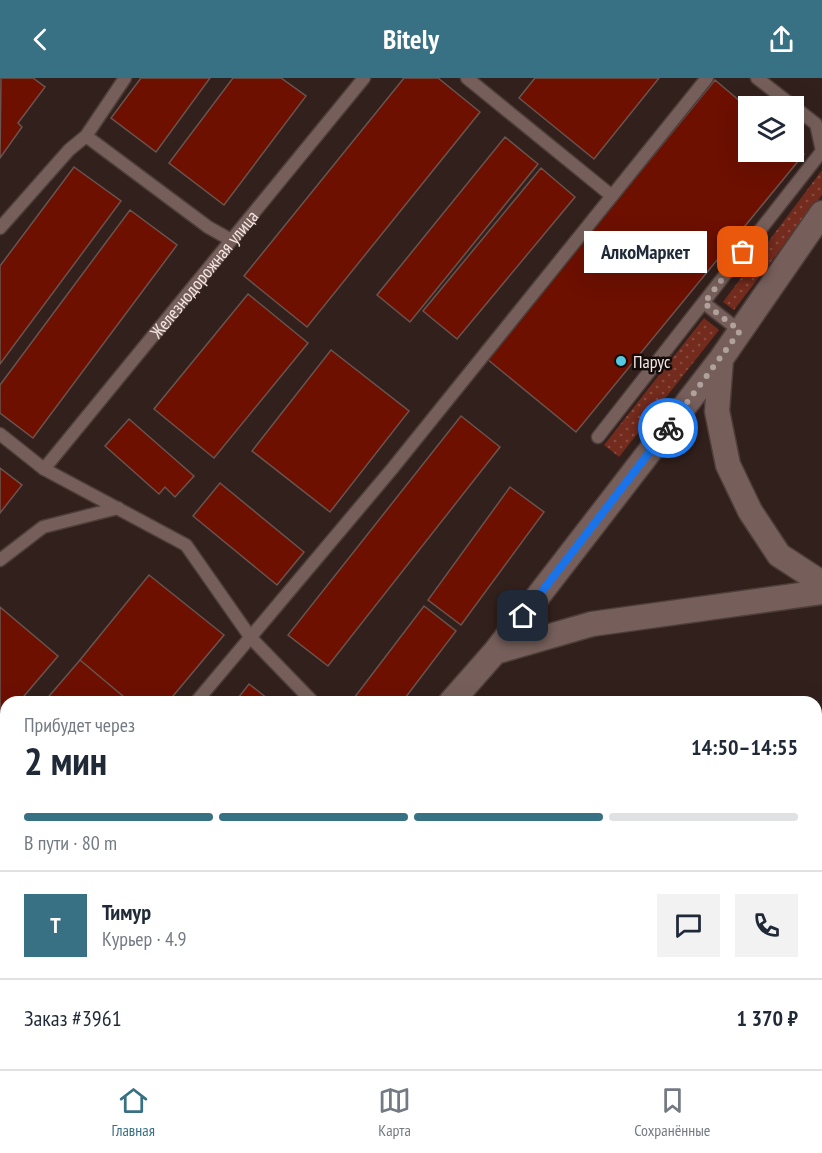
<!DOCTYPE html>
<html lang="ru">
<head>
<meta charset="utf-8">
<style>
	:root { --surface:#fff; --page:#f2f2f3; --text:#1f2937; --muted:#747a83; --line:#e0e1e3; --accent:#387183 }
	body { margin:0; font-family:"PT Sans Narrow",sans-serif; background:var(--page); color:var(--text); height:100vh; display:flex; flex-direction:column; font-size:22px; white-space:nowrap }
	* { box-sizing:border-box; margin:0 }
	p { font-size:20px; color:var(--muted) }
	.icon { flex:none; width:33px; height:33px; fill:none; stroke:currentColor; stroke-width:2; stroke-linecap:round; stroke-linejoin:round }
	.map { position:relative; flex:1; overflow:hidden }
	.side { position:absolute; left:0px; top:618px; width:822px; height:374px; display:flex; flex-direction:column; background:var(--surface); border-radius:18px 18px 0 0; box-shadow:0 6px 24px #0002 }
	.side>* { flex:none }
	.tools { position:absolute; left:738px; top:18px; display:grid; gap:12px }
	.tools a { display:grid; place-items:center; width:66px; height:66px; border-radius:0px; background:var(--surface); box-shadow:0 6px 24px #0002; font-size:30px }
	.pin { position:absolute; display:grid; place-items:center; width:51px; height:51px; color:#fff; margin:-26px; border-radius:12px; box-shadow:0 3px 9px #0006 }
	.courier { position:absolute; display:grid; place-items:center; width:60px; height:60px; margin:-30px; border:4px solid #1a73e8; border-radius:50%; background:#fff; color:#222; box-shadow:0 2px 8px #0007 }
	.bubble { position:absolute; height:42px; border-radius:0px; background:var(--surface); box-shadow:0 6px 24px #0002; font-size:20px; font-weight:700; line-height:42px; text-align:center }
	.head em { font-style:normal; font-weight:700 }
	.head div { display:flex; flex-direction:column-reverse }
	.head { display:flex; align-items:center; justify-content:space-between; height:102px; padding:0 24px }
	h1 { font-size:39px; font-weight:700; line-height:45px }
	.bar { display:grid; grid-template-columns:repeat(4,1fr); gap:9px 6px; align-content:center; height:72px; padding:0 24px }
	.bar i { height:8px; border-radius:4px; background:var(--line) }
	.bar .active { background:var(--accent) }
	.bar p { grid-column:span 4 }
	.line { display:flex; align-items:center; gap:15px; padding:0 24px; border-top:2px solid var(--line) }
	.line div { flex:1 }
	.round { display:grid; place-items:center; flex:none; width:63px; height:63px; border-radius:0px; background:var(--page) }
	header { display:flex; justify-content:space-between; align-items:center; height:78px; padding:0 24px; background:var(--accent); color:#fff; font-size:27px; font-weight:700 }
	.menu { display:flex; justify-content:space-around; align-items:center; height:84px; border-top:2px solid var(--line); background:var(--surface); font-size:16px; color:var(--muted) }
	.menu a { display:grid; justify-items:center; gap:3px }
	.menu .active { color:var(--accent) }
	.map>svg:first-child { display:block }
	.grass { fill:url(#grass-dots) }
	.building { fill:#6d1000; stroke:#6a544f; stroke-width:1.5 }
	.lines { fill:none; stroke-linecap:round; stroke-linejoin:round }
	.service-casing { stroke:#4e3e3b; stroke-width:15 }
	.minor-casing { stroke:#4e3e3b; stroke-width:27 }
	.service { stroke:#765f5a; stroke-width:12 }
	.minor { stroke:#765f5a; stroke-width:24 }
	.done { stroke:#b0a19d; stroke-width:6; stroke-dasharray:0 10.8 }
	.route { stroke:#1a73e8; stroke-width:8 }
	.poi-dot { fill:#56c9e0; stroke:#140c0a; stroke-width:2 }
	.labels { text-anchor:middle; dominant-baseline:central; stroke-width:5; stroke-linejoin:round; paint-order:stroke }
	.street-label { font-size:18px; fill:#f4e6e3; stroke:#140c0a }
	.poi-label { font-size:18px; fill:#f4e6e3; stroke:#140c0a; text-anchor:start }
</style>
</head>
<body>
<header><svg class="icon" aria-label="back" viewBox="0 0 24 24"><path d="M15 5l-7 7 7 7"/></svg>Bitely<svg class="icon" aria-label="share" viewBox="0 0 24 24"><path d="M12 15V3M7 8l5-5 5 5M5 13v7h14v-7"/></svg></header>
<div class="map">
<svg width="822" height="991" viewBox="0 0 822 991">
	<defs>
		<pattern id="grass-dots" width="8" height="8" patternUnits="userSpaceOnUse" patternTransform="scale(1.5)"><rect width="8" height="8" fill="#722b1d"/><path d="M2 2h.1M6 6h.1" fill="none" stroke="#874a3e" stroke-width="1.8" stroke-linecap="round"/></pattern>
	</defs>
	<rect width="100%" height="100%" fill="#32201c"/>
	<path class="grass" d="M822,92V117L734,232L723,224Z
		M704,240L719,252L619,379L604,367Z"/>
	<path class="building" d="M1,0H33L45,9L18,45L22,49L0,80Z
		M141,0H210L156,74L111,40Z
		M233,0H281L306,18L224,127L169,85Z
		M404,0H438L480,34L307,249L244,198Z
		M535,0H659L594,81L519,20Z
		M715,2L748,30V74H794V67L804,76L576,354L487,281Z
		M505,59L538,86L410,244L377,217Z
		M74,89L121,123L0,286V188Z
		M541,90L575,119L457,261L423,233Z
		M130,132L177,167L33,360L0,335V307Z
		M248,216L308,265L214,380L154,331Z
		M331,272L409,333L330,434L252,373Z
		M461,338L500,369L328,588L288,557Z
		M129,341L194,398L175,419L165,409L159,416L105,368Z
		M0,390L22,407L0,435Z
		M220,405L304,474L277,507L193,438Z
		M510,409L544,434L461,547L428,522Z
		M149,497L224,557L168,624H130L80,582Z
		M424,528L456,553L402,624H351Z
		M0,529L58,578L19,624H6V639L0,646Z
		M80,582L130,624H44Z
		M249,606L272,624H235Z
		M6,669V705L0,700V676Z
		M6,866V952L0,947V873Z
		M47,986H97L93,991H54Z"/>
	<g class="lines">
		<g class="service-casing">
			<g id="service">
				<path d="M125,0L86,58L208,149L231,162"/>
				<path d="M467,0L612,118"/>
				<path d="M757,0L816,46L822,73"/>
				<path d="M0,150L69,72L86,58"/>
				<path d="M704,225L740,253"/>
				<path d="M0,356L44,391L186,467L251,560L313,624"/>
				<path d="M598,359L822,73"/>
				<path id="s1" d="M44,391L364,0"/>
				<path d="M0,482L43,449L118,430"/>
				<path d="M196,624L392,391L707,0"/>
				<path d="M0,778L6,772"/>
			</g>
		</g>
		<g class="minor-casing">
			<path id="minor" d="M721,281L717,333L728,387L750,433L779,477L822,505
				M495,574L592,546L822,514
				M451,624L495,574L721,281L822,135
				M169,991L171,986"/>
		</g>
		<use href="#service" class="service"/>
		<use href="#minor" class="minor"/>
	</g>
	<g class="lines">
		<path class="done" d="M668,350L740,253L704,225L743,174"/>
		<path class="route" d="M523,538L668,350"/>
	</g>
	<circle class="poi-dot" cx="621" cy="283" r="6"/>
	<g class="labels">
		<g class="street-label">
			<text stroke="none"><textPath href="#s1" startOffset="252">Железнодорожная улица</textPath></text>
		</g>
		<g class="poi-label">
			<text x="633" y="283">Парус</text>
		</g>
	</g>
</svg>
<div class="tools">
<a><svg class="icon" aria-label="layers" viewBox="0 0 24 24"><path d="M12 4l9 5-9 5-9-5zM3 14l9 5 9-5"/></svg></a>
</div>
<div class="pin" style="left:743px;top:174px;background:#ea580c"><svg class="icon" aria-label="bag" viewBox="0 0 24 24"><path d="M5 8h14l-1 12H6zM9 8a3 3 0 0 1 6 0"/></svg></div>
<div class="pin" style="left:523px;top:538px;background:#1f2937"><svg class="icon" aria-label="home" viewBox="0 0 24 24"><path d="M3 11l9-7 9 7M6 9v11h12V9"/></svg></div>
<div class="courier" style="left:668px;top:350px"><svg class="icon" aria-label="bike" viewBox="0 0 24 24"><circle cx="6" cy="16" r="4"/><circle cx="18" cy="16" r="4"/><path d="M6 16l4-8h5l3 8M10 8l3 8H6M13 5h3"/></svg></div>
<div class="bubble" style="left:584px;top:153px;width:123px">АлкоМаркет</div>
<section class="side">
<div class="head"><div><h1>2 мин</h1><p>Прибудет через</p></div><em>14:50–14:55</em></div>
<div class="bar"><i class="active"></i><i class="active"></i><i class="active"></i><i></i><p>В пути · 80 m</p></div>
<div class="line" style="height:108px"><b class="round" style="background:var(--accent);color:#fff">Т</b><div><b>Тимур</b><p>Курьер · 4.9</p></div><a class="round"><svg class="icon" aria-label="chat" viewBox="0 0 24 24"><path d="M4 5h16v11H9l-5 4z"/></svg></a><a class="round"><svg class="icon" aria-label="phone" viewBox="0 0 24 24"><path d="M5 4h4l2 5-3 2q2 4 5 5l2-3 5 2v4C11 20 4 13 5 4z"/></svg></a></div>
<div class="line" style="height:78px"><div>Заказ #3961</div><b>1 370 ₽</b></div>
</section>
</div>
<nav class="menu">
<a class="active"><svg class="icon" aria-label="home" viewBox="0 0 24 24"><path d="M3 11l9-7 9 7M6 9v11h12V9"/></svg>Главная</a>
<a><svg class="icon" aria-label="map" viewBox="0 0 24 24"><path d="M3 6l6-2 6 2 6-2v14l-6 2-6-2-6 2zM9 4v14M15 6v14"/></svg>Карта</a>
<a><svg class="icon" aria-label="saved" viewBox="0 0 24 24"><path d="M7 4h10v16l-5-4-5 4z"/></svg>Сохранённые</a>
</nav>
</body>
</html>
